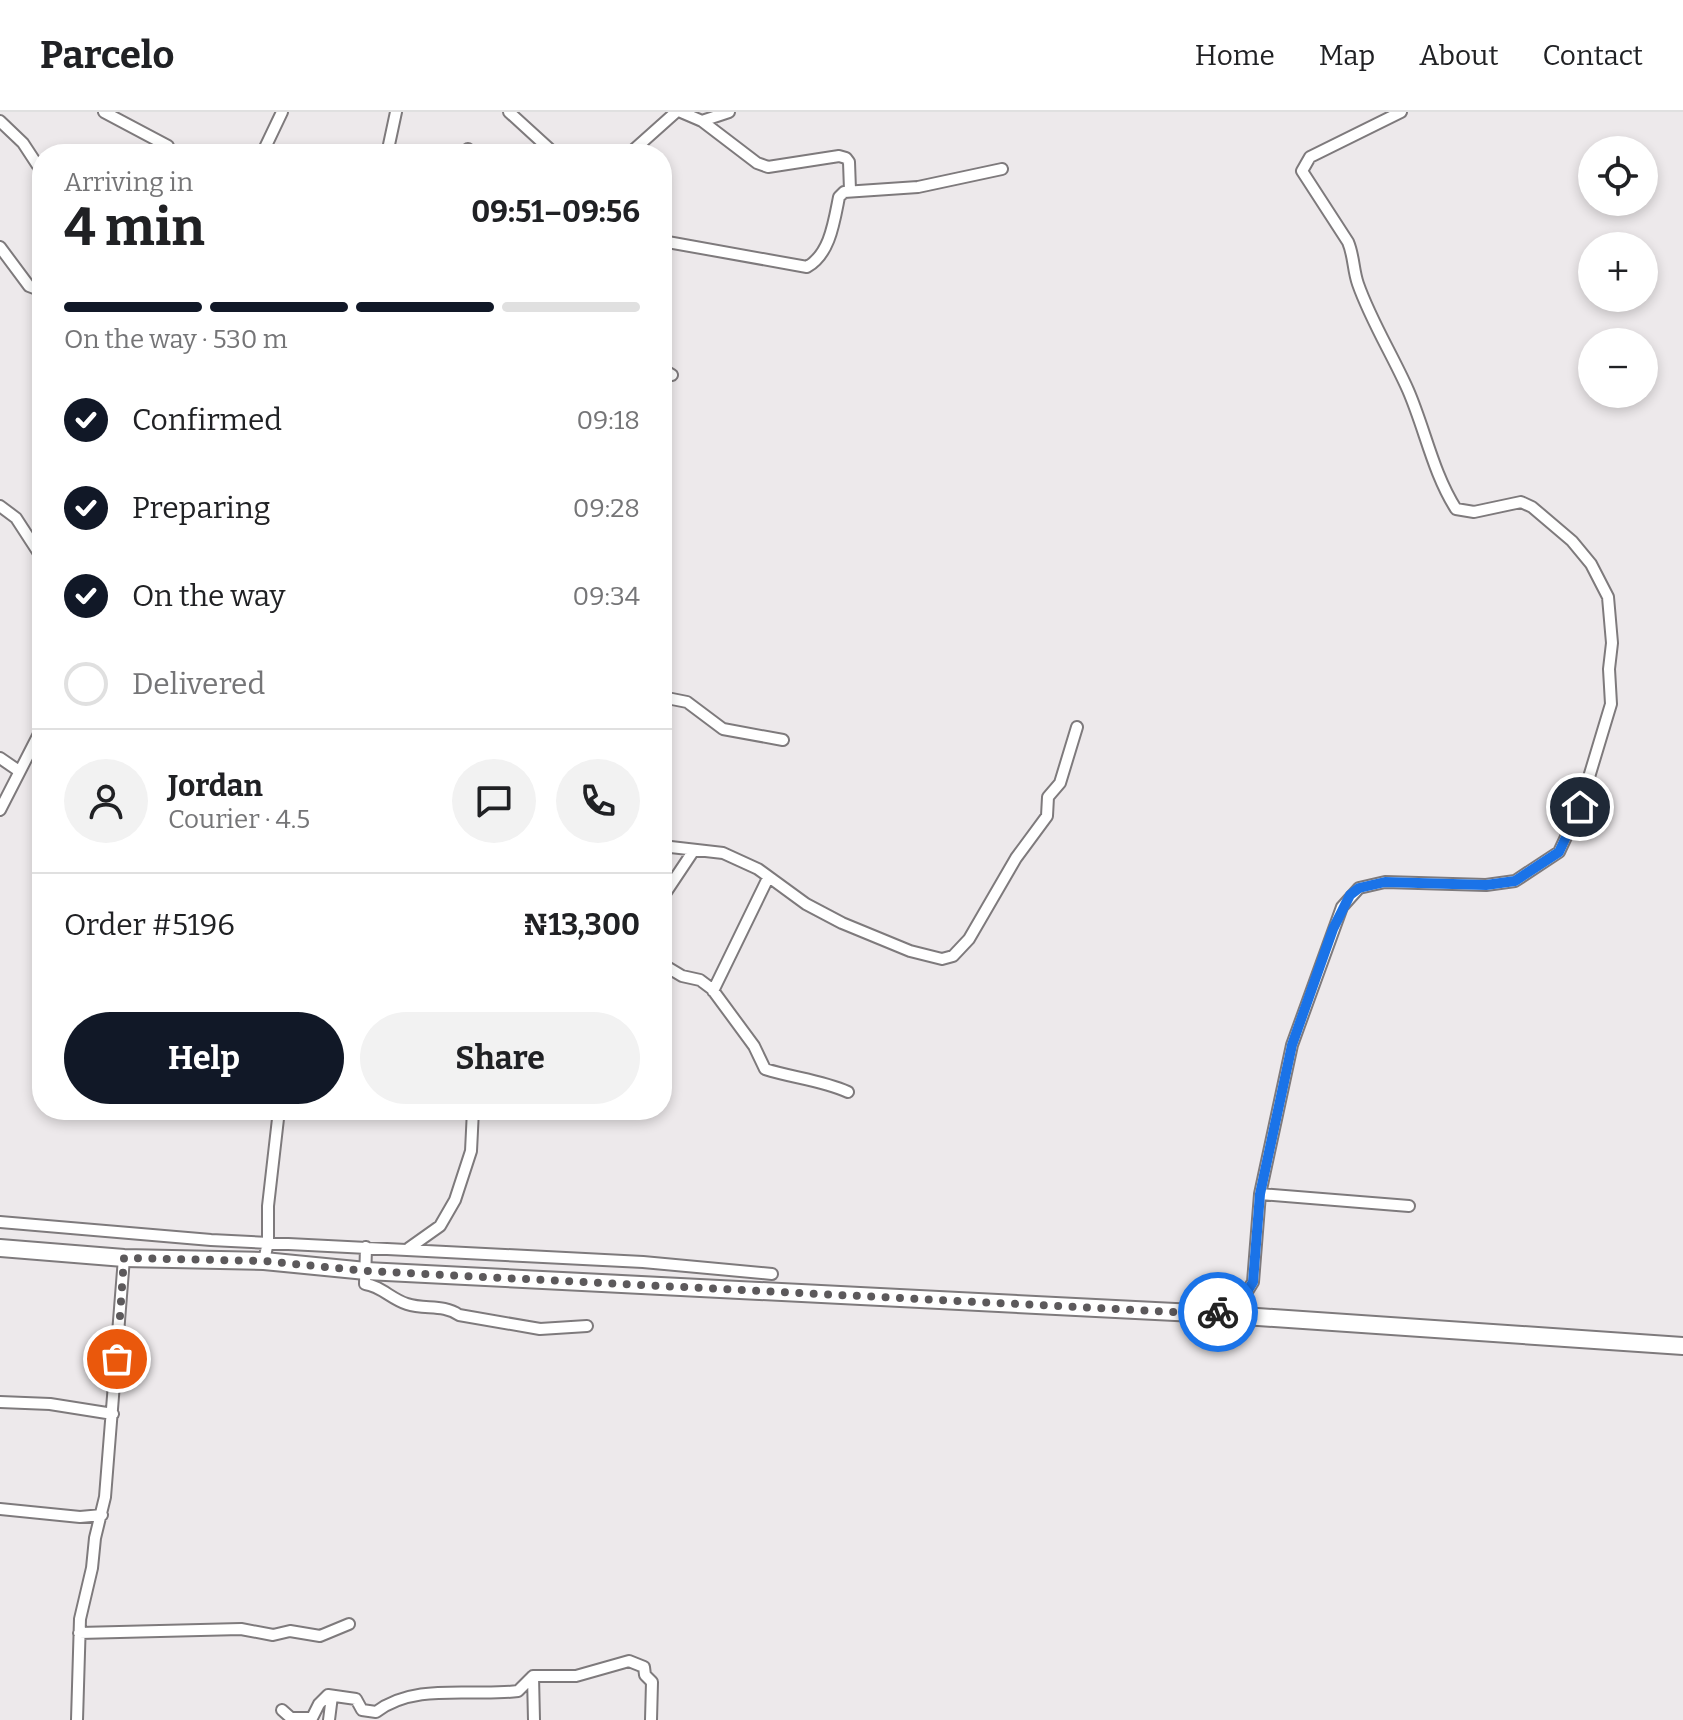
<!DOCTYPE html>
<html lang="en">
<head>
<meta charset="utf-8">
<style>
	:root { --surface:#fff; --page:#f2f2f2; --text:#202124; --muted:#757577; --line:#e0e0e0; --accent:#111827 }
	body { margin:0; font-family:Bitter,serif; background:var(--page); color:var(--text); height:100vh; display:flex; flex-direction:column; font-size:30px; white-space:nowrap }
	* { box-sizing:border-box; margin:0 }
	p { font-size:26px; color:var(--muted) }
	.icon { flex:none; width:44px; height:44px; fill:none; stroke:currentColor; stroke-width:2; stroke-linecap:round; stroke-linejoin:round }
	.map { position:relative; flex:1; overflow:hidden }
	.details { position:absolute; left:32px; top:32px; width:640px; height:976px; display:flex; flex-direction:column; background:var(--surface); border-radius:32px; box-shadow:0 4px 12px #0003 }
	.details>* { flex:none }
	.buttons { position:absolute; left:1578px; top:24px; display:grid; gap:16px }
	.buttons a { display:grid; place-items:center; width:80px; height:80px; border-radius:50%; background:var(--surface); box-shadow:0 4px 12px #0003; font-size:40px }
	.pin { position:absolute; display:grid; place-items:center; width:68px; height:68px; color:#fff; margin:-34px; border:4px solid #fff; border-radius:50%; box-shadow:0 2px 8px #0007 }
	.courier { position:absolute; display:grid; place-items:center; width:80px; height:80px; margin:-40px; border:6px solid #1a73e8; border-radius:50%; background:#fff; color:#222; box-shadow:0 2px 10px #0007 }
	.summary em { font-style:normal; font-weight:700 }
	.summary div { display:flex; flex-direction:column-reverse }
	.summary { display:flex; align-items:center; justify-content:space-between; height:136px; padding:0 32px }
	h1 { font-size:52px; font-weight:700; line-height:60px }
	.bar { display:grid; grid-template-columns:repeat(4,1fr); gap:12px 8px; align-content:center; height:96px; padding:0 32px }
	.bar i { height:10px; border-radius:6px; background:var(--line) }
	.bar .active { background:var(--accent) }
	.bar p { grid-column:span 4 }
	.line { display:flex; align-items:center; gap:20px; padding:0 32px; border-top:2px solid var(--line) }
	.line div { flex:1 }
	.round { display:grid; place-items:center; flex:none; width:84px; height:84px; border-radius:42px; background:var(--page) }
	ol { padding:0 32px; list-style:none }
	li { display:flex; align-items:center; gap:24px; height:88px }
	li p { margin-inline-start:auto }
	li .icon { padding:8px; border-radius:50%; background:var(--accent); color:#fff; stroke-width:4 }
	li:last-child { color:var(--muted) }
	li i { width:44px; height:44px; border:4px solid var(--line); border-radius:50% }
	.button { display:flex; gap:16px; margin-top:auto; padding:16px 32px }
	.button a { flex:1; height:92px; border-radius:48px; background:var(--accent); color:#fff; font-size:32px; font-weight:700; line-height:92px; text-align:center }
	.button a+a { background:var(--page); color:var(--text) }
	header { display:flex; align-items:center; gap:48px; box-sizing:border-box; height:112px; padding:0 40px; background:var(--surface); border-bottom:2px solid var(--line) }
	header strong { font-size:38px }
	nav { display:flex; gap:44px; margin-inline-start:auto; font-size:28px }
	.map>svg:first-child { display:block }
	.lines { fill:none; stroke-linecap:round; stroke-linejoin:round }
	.minor-casing { stroke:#7e7a7c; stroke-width:14 }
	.primary-casing { stroke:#7e7a7c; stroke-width:20 }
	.minor { stroke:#fff; stroke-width:10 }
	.primary { stroke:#fff; stroke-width:16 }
	.done { stroke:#5c595b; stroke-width:8; stroke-dasharray:0 14.4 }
	.route { stroke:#1a73e8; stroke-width:10 }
</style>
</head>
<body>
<header>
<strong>Parcelo</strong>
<nav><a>Home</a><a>Map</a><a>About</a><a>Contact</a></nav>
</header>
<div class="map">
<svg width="1683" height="1608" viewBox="0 0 1683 1608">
	<rect width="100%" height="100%" fill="#ede9eb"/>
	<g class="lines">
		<g class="minor-casing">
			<path id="minor" d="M104,0L168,34
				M509,0L555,42
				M681,0L702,9L757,51L768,55L839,44L846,46L849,50L850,78
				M0,9L23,31L42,60
				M702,9L729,0
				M262,42L282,0
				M387,42L396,0
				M466,42L468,37
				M629,42L676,0
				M662,129L807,155C830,142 834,110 839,85L844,80L918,75L1002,57
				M0,135L29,174L42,179
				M662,257L672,263
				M0,394L16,406L42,446
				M662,585L687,590L723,617L783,628
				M0,646L19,659
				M0,698L42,616
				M662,734L723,741L758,757L806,792L842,811L910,839L942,847L953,844L969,827L1016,746L1047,704L1048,685L1060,671L1077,615
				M662,786L694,738
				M662,852L682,864L700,868L712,877L754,934L765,957C793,966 821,968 848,980
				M713,879L768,766
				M1260,1082L1409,1094
				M0,1110L211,1128L643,1150L772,1162
				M366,1135L365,1172C381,1174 391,1187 407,1192C425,1198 443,1192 459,1203L540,1217L587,1214
				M409,1136L440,1114L455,1088L471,1039L473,998
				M264,1149L268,1130V1094L279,998
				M1217,1201L1248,1178L1253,1170L1260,1082L1292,933L1342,795L1359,776L1385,770L1486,773L1515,769L1559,740L1580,695L1611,592L1609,557L1612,531L1608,485L1591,452L1572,429L1532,395L1521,390L1474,400L1456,397C1433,361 1425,317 1408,278C1392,242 1371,209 1358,172C1353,158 1354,144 1348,130L1302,59L1310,45L1401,0
				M0,1290L50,1292L113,1302
				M0,1397L80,1405L102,1403
				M79,1521L241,1517L273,1523L290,1519L320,1524L349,1512
				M533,1564L534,1608
				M282,1598L291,1606H312L319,1592L328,1583L356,1587L362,1598L376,1600C415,1570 473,1585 518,1579L533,1564H576L629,1549L644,1555L645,1563L652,1570L651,1608
				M77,1608L80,1507L92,1456L95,1426L105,1385L124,1146
				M329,1608L332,1584"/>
		</g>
		<g class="primary-casing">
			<path id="primary" d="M0,1136L124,1146L264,1149L366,1159L1215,1202L1683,1234"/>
		</g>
		<use href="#minor" class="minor"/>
		<use href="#primary" class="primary"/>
	</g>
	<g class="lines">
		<path class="done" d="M117,1247L124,1146L264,1149L366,1159L1215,1202L1218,1200"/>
		<path class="route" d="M1218,1200L1248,1178L1253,1170L1260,1082L1292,933L1333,817L1350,783L1359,776L1385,770L1486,773L1515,769L1559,740L1580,695"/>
	</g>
</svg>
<div class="buttons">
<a><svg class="icon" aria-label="locate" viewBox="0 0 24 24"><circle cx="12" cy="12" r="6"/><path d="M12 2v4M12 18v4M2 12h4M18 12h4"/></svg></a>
<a>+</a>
<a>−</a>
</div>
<div class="pin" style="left:117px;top:1247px;background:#ea580c"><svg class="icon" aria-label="bag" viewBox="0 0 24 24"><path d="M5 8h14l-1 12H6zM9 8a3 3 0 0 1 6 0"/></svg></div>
<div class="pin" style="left:1580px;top:695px;background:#1f2937"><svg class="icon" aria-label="home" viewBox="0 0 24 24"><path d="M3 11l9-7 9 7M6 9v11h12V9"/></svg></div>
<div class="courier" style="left:1218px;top:1200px"><svg class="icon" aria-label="bike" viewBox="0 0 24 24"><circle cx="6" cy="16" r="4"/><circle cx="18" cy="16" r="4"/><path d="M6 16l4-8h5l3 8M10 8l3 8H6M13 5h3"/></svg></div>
<section class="details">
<div class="summary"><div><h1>4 min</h1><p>Arriving in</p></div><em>09:51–09:56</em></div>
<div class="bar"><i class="active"></i><i class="active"></i><i class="active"></i><i></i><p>On the way · 530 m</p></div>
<ol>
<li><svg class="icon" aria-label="check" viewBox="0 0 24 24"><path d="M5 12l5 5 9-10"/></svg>Confirmed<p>09:18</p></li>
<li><svg class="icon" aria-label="check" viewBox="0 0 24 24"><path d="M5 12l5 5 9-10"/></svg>Preparing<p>09:28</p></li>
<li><svg class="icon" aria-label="check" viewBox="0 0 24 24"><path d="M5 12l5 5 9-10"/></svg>On the way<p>09:34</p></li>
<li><i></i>Delivered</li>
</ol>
<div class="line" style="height:144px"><a class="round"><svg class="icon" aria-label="person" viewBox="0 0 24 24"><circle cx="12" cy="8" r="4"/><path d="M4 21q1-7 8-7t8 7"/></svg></a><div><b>Jordan</b><p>Courier · 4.5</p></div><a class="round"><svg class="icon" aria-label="chat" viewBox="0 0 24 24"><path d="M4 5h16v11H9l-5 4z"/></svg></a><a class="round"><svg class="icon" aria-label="phone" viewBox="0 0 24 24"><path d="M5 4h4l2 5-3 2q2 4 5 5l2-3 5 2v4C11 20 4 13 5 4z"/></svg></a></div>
<div class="line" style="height:104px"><div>Order #5196</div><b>₦13,300</b></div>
<div class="button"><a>Help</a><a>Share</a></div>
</section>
</div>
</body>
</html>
